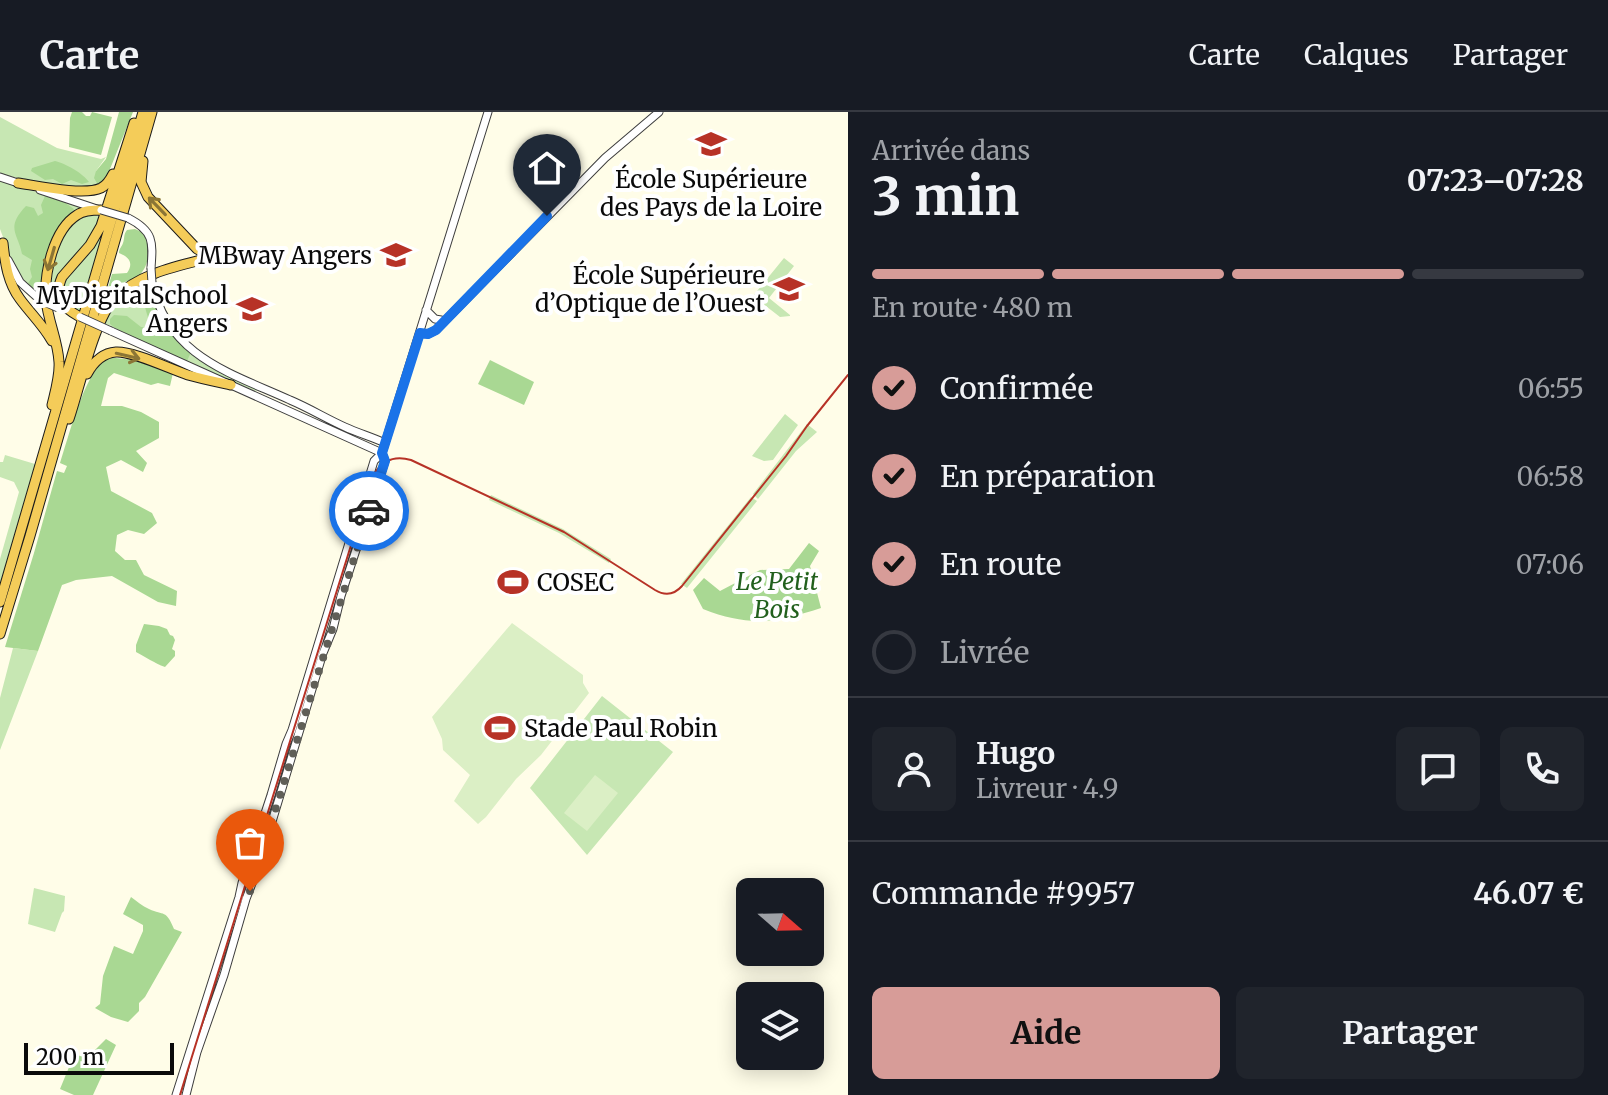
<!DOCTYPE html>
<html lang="fr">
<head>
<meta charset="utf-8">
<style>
	:root { --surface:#171b24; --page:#20242c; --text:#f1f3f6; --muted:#9ea1a6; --line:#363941; --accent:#d79c98 }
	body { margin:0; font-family:Merriweather,serif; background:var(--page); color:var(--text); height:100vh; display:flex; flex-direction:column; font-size:30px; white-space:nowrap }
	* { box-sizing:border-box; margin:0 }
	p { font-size:26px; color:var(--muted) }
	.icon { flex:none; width:44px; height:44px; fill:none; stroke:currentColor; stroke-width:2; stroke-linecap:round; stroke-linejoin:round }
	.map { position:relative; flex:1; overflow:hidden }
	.panel { display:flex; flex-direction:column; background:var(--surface); width:760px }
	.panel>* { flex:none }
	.needle { width:52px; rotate:110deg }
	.buttons { position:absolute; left:736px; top:766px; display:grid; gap:16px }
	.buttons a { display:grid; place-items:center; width:88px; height:88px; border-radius:12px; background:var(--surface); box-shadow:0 4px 20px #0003; font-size:40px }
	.scale { position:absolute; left:24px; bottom:20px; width:150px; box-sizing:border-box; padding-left:8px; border:4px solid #0a0a0a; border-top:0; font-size:22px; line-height:28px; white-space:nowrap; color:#0a0a0a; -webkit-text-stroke:6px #fff; paint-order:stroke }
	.pin { position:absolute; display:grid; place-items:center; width:68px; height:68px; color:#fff; margin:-82px -34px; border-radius:50% 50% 50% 0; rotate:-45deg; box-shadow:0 0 8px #0007 }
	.pin .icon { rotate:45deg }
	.courier { position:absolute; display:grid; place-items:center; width:80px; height:80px; margin:-40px; border:6px solid #1a73e8; border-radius:50%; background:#fff; color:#222; box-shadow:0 2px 10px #0007 }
	.headline em { font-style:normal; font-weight:700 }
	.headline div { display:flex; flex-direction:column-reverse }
	.headline { display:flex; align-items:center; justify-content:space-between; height:136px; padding:0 24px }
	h1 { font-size:52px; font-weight:700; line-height:60px }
	.bar { display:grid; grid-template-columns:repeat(4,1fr); gap:12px 8px; align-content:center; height:96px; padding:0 24px }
	.bar i { height:10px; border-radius:6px; background:var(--line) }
	.bar .current { background:var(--accent) }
	.bar p { grid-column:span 4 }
	.line { display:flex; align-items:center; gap:20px; padding:0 24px; border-top:2px solid var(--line) }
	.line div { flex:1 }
	.round { display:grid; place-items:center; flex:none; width:84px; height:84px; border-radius:12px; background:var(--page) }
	ol { padding:0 24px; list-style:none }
	li { display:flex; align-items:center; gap:24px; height:88px }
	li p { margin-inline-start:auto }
	li .icon { padding:8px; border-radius:50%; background:var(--accent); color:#111; stroke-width:4 }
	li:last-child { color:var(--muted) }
	li i { width:44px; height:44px; border:4px solid var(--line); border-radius:50% }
	.primary-button { display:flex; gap:16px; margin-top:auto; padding:16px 24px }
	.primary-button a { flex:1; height:92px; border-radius:12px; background:var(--accent); color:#111; font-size:32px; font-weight:700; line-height:92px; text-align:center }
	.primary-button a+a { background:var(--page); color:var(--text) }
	header { display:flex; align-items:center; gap:48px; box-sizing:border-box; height:112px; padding:0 40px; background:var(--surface); border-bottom:2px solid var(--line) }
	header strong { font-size:38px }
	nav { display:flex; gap:44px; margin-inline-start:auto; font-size:28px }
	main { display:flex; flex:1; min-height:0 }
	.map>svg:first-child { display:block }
	.green { fill:#c7e7b3 }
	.forest { fill:#a9d893 }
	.pitch { fill:#dbefc5 }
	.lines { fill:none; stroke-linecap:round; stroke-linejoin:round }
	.tertiary-casing { stroke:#3d3d3d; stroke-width:9 }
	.trunk-casing { stroke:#1b1b1b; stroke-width:11 }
	.tertiary { stroke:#fff; stroke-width:7 }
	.trunk { stroke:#f4cc59; stroke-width:9 }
	.tram { stroke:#b73226; stroke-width:2 }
	.tertiary-bridge-casing { stroke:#3d3d3d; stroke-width:9; stroke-linecap:butt }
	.tertiary-bridge { stroke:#fff; stroke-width:7 }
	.oneway { stroke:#8b7535 }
	.done { stroke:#605f58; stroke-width:8; stroke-dasharray:0 14.4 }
	.route { stroke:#1a73e8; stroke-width:10 }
	.labels { text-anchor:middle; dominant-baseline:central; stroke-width:8; stroke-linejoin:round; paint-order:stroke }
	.poi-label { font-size:24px; fill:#0a0a0a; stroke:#fff; text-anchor:end }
	.park-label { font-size:24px; font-style:italic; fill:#22601d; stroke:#fff }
</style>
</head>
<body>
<header>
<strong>Carte</strong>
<nav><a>Carte</a><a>Calques</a><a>Partager</a></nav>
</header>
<main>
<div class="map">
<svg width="848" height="983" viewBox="0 0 848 983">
	<rect width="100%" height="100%" fill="#fffde8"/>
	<path class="green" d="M0,5L57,36L101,47L106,45L96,59L97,73L96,76L59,75L0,62Z
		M0,69L83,94L80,99L74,102L31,179L15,157L0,117Z
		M92,102L102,105L99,115L55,176V189L49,187L48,175L58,130L76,106Z
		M107,106L80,201L68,196L61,172Z
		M784,146L794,154L769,186L790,203V204L780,205L753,184Z
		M149,168C154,227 210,256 257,278L256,279L224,266L222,267L102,210L121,183Z
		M785,302L798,313L773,348L764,349L752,344Z
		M807,312L817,320L796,339L758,387L753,382Z
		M5,343L35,352L0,472V447L19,380L14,370L0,365V350H3Z
		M491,383L563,417L611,447L609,451L559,421L489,388Z
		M751,385L757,389L687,476L681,472Z
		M13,536L38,539L0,638V586Z
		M602,584L673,640L587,743L530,676Z
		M34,776L65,784L64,799L62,801L55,820L28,812Z"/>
	<path class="forest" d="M72,0H82L86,4H90L92,0L112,5L101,43L69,35L70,6Z
		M119,0H133L110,57L107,69L98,73L94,66L96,59L106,47Z
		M55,49C65,51 84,62 89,70L82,72L71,68L62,72L53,67L45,68L31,59L32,56Z
		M45,84L64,90L74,97L57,118L50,135L43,185L38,184L27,173L32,165L30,157L32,148L22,142C18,121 5,116 26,94L34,96L38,104L43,101L41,93Z
		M135,117L146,122C150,136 150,156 137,165C129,171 134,166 125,170C118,175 113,182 105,186L112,162L127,161C134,151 129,145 119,141C119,136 122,135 123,131C125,126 123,123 127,118Z
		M145,171L149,173C157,201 170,221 191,240L187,249H183L115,216L110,212V207L114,203L127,204L141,215L151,216L142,185H138L128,194H121L122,185Z
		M116,246L133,248L173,261L170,274L158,271L151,273L114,261L108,266L101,294H122L141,300L159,310V326L136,339L147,351L143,360L121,348L106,355L111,379L152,401L157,411L144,422L128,418L117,423L115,439L125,448H136L144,463L177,479L176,494L158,490L112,464L76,468L62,473L38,539L5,535L34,441L57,359L64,361L67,354L60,351C68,327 84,263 104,249C109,246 110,246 116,246Z
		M490,248L534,270L524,293L478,272Z
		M809,431L819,439L810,454L821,496C775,511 749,515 703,497L693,478L704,466L720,479L760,458L789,457Z
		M144,512L159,514L167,517L170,523L173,524L175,528L172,537L175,539V544L165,555C154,551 146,545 136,540V533Z
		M131,785C137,789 142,794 149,797C164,804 166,797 174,817L182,820L145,885L139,891V899L128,910L111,905L95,896L100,892L103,864L114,834L133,842L143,819V813L123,802Z
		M106,927L116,933L93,983H74L60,977L74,943L88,945Z"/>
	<path class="pitch" d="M512,511L583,563V571L589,581L541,643L516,667L486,705L478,712L454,689L470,663L443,638L442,627L432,605Z
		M595,663L618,681L587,719L564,701Z"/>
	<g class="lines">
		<g class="tertiary-casing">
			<path id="tertiary" d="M0,65L21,72
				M40,78L97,97
				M128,106C154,119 153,130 151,156
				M8,148L20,170L40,188
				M152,171C168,245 231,261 290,288C309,296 327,307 345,315C358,321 372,325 385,331
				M426,198L435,207L441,208
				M111,219L382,341
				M420,221L428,222L436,218L605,46L659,0
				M176,983L239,785L242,771L271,683L286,632L292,618L374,349L382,341L488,0
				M186,983L197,940L224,863L246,787L258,756L323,541L333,517L341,484L385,349L382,341"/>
		</g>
		<g class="trunk-casing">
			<path id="trunk" d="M143,49L141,70L148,85L197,137L210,144
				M18,71C38,74 84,84 101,76C107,73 110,68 113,62
				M3,131C5,151 8,171 20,187C31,202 43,213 52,229
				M80,205C62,195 53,186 62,165L90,133L101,114L134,11
				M87,262C93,251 102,241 116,240C133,239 170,257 188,263C202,267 217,270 231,273
				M52,293C55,280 60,264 59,250C58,229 48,209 46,188C44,162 53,118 77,103C84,98 93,98 101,98
				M69,307C79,278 95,205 115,186C140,160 183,153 216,144
				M0,490L143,0
				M0,522L30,424L152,0"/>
		</g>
		<use href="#tertiary" class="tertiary"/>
		<use href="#trunk" class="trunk"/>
		<path class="tram" d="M180,983L357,414C365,387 370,336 411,348L564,420L655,478C665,484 674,483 682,474L786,344L807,314L848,263"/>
		<g class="tertiary-bridge-casing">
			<path id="tertiary-bridge" d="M101,98L128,106
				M151,156L152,171
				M40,188L58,196
				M80,205L111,219"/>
		</g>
		<use href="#tertiary-bridge" class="tertiary-bridge"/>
	</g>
	<defs><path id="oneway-shaft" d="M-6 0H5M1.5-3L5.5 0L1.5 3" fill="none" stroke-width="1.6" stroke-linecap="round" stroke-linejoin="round" transform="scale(2)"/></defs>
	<g class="oneway">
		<use href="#oneway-shaft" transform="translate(157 94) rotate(-134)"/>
		<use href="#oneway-shaft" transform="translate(51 147) rotate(106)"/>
		<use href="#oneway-shaft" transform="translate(128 244) rotate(13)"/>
	</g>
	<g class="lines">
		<path class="done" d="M250,779L369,399"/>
		<path class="route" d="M369,399L385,349L382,341L420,221L428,222L436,218L547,104"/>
	</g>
	<defs>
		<g id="university-bare" transform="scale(2.4)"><path d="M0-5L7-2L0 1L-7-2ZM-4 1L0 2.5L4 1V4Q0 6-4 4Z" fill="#b73226" stroke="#fff" stroke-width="2.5" paint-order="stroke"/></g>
		<g id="stadium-bare" transform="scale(2.4)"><path d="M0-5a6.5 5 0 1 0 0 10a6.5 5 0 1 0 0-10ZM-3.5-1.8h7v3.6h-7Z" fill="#b73226" stroke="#fff" stroke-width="2.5" paint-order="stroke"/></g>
	</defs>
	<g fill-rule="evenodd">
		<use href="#university-bare" x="711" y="32"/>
		<use href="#university-bare" x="396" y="143"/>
		<use href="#university-bare" x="789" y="177"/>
		<use href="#university-bare" x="252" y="197"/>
		<use href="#stadium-bare" x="513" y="470"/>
		<use href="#stadium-bare" x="500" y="616"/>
	</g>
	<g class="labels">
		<g class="poi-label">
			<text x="711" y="67" text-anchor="middle">École Supérieure<tspan x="711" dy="28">des Pays de la Loire</tspan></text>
			<text x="372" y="143">MBway Angers</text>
			<text x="765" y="163">École Supérieure<tspan x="765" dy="28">d’Optique de l’Ouest</tspan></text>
			<text x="228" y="183">MyDigitalSchool<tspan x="228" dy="28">Angers</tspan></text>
			<text x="537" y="470" text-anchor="start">COSEC</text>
			<text x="524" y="616" text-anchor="start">Stade Paul Robin</text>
		</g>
		<g class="park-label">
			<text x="777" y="469">Le Petit<tspan x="777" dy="28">Bois</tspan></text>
		</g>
	</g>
</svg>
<div class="buttons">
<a><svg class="needle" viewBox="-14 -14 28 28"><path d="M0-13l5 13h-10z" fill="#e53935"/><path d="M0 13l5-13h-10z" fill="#9ea1a6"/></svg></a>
<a><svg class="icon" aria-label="layers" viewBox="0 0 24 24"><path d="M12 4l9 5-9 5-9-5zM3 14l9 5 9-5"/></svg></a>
</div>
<div class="scale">200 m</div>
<div class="pin" style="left:250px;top:779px;background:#ea580c"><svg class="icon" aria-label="bag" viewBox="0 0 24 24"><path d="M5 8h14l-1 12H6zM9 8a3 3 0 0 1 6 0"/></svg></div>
<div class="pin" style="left:547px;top:104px;background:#1f2937"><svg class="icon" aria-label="home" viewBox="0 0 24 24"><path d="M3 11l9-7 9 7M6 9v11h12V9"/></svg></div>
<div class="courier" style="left:369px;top:399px"><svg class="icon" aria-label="car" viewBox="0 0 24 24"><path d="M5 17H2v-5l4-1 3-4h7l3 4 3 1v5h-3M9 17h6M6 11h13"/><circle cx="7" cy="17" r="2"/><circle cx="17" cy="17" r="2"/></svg></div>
</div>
<section class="panel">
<div class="headline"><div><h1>3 min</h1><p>Arrivée dans</p></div><em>07:23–07:28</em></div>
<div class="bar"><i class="current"></i><i class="current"></i><i class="current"></i><i></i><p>En route · 480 m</p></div>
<ol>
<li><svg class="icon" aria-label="check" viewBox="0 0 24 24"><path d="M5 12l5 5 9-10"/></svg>Confirmée<p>06:55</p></li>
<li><svg class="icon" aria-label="check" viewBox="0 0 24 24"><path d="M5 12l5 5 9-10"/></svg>En préparation<p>06:58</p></li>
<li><svg class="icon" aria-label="check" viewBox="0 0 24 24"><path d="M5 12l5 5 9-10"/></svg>En route<p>07:06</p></li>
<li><i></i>Livrée</li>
</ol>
<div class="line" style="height:144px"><a class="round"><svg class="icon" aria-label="person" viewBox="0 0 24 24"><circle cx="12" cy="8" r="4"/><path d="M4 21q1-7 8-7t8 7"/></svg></a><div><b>Hugo</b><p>Livreur · 4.9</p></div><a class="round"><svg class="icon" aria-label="chat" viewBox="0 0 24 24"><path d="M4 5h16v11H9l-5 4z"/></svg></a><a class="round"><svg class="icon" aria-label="phone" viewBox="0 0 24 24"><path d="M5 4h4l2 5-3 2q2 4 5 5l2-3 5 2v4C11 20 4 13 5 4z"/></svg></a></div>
<div class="line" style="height:104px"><div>Commande #9957</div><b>46.07 €</b></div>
<div class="primary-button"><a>Aide</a><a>Partager</a></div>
</section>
</main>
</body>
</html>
